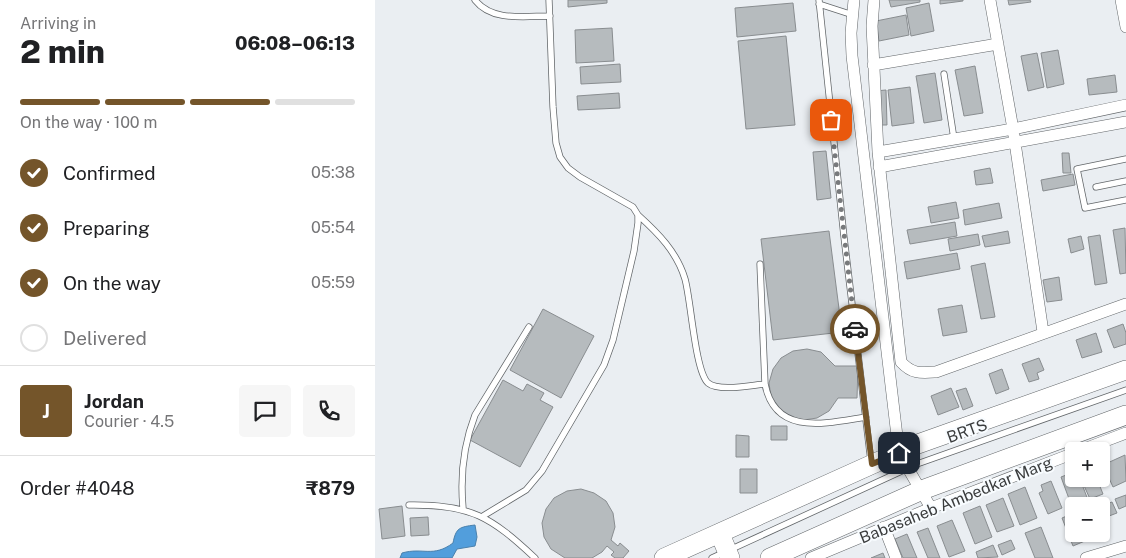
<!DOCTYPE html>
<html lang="en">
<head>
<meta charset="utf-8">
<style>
	:root { --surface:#fff; --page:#f6f6f6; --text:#202124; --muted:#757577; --line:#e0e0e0; --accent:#74552a }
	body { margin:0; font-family:"Public Sans",sans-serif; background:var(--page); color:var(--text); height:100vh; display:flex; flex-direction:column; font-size:19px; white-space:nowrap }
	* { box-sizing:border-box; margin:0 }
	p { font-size:16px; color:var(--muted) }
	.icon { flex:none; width:28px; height:28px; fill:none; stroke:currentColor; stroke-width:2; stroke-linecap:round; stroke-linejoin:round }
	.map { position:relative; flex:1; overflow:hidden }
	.drawer { display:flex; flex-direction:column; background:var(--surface); width:375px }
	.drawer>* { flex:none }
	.fabs { position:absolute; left:690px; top:442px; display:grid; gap:10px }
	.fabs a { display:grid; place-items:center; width:45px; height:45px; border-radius:5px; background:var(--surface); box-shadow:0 1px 4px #0004; font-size:25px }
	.pin { position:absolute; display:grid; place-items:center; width:42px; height:42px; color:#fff; margin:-21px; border-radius:10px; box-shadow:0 2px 8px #0006 }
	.courier { position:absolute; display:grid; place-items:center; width:50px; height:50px; margin:-25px; border:4px solid #74552a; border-radius:50%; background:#fff; color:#222; box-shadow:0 1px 6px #0007 }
	.summary em { font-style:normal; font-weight:800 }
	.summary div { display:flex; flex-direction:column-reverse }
	.summary { display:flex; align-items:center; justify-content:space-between; height:85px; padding:0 20px }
	h1 { font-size:32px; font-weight:800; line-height:38px }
	.bar { display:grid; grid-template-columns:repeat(4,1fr); gap:8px 5px; align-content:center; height:60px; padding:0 20px }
	.bar i { height:6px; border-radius:4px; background:var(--line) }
	.bar .current { background:var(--accent) }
	.bar p { grid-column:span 4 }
	.line { display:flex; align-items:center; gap:12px; padding:0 20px; border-top:1px solid var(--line) }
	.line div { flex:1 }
	.round { display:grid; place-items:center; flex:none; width:52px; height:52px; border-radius:5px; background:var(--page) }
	ol { padding:0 20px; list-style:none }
	li { display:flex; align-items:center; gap:15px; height:55px }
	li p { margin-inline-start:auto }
	li .icon { padding:5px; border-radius:50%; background:var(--accent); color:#fff; stroke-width:4 }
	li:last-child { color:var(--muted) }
	li i { width:28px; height:28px; border:2px solid var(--line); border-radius:50% }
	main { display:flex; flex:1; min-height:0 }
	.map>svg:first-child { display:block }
	.water { fill:#529edc; stroke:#4b81ac }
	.building { fill:#b6bbbe; stroke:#898d90 }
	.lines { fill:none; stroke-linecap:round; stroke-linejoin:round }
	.service-casing { stroke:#626669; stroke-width:7 }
	.minor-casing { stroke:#626669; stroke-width:12 }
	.primary-casing { stroke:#626669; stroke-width:20 }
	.service { stroke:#fff; stroke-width:5.5 }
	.minor { stroke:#fff; stroke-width:11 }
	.primary { stroke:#fff; stroke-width:19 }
	.done { stroke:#787a7c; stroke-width:5; stroke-dasharray:0 9 }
	.route { stroke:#74552a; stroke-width:6 }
	.labels { text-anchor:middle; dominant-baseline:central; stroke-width:4; stroke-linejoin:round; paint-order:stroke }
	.street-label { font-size:16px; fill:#3a3c3d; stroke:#f8fcff }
</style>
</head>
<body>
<main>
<section class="drawer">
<div class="summary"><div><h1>2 min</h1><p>Arriving in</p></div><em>06:08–06:13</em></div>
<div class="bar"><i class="current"></i><i class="current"></i><i class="current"></i><i></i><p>On the way · 100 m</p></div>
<ol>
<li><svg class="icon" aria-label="check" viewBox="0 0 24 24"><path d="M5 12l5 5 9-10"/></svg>Confirmed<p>05:38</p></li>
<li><svg class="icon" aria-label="check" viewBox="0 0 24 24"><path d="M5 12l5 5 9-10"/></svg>Preparing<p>05:54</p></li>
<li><svg class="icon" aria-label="check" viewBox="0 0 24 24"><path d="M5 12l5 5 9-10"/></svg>On the way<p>05:59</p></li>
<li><i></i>Delivered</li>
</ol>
<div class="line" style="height:90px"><b class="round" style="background:var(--accent);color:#fff">J</b><div><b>Jordan</b><p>Courier · 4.5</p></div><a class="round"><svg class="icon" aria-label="chat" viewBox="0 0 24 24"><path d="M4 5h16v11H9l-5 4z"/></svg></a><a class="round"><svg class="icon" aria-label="phone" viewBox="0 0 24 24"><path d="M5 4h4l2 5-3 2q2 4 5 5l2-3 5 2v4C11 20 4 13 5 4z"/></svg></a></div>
<div class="line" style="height:65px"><div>Order #4048</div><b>₹879</b></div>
</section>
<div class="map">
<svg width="751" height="558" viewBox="0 0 751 558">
	<rect width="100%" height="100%" fill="#eaeef2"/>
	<path class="water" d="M100,525L102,537L100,546L82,549L77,558H25L27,553C48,547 58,558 78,543C81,528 84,527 100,525Z"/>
	<path class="building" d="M193,0H232V3L193,7Z
		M514,0H545V2L516,7Z
		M565,0H588V1L565,4Z
		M633,0H655L656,2L634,5Z
		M418,3L421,31L362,37L360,8Z
		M554,3L559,31L536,36L531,8Z
		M531,15L534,35L504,41L501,21Z
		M237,28L239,61L201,63L200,30Z
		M411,36L420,125L371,129L363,41Z
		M683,50L689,84L672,88L666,53Z
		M662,53L669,87L653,91L646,56Z
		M245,64L246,82L206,84L205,67Z
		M600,66L608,113L589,116L580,70Z
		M560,73L567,120L549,123L541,76Z
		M740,75L742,92L714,95L712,79Z
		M535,87L539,123L517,126L513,90Z
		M511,90L512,125H502L500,91Z
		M244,93L245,108L203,110L202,96Z
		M451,151L456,198L442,200L438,152Z
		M687,153H694L696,173H688Z
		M615,168L618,183L601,185L599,171Z
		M698,174L700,185L668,191L666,180Z
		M581,202L584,218L556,223L553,207Z
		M624,203L627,218L590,225L588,210Z
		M580,222L582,236L535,244L532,230Z
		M750,228L751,273L745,274L738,230Z
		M454,231L467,332L398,340L386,239Z
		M633,231L635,243L610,247L607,236Z
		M603,234L605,245L575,251L573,239Z
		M725,235L732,283L720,285L713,237Z
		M706,236L709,249L696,253L693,239Z
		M582,253L585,269L532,279L529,262Z
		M610,263L620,317L606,319L596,266Z
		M684,277L687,300L672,302L668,280Z
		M587,305L592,332L568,336L563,309Z
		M168,309L219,336L186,398L135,370Z
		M748,324L751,333V344L739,348L732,330Z
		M721,333L727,352L707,358L701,340Z
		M432,349L446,352L460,366H483L482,398H463L454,411L442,418L429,420L415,417L404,409L396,397L394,383L398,369L406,358L418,351Z
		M664,358L669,370L662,373L664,379L654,382L647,364Z
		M627,369L634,389L621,394L614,374Z
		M128,380L148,391L152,384L169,393L165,400L178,407L145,467L95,440Z
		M576,388L584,407L563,415L556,396Z
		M591,388L598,406L588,410L581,391Z
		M396,426H412V440H396Z
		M361,435L374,436V457H361Z
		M750,455L751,481L738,487L728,465Z
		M365,469H382V493H365Z
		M699,472V479H705L713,500L697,507L686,477Z
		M706,479H722L728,494L715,499Z
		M676,481L687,508L673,514L664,493L668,491L666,485Z
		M650,487L662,518L645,525L633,494Z
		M206,489L219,493L231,501L238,513L240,527L236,540L243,546L245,543L254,551L248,558H240L236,555L239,552L232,546L227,552L217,558H190L176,549L169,537L167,523L171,509L179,498L192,491Z
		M751,495V506L744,509L740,499Z
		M628,498L639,526L622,532L611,505Z
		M737,502L742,513L726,519V506Z
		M27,506L30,536L7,539L4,509Z
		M605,506L617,537L600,544L588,513Z
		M699,513V534H715L717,538L698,546L687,518Z
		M53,517L54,535L36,536L35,518Z
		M577,520L590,551L574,557L562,526Z
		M666,527L678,558H660L650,533Z
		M553,528L565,558H553L542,532Z
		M532,534L542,558H528L520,539Z
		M636,540L640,549L627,555L623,545Z
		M618,545L623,557L603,558L601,552Z
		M508,553L510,558H496Z"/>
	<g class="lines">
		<g class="service-casing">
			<path id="service" d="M100,0C117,22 150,16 175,16
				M444,0L469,237L496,462
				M444,4L478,15
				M569,74L579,139
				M751,159L702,169L710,208L751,200
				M721,187L751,181
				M263,215C283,233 302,252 310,279C316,300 320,371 333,383C344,392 377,385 390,384
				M385,264L390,384C400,437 452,423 491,417
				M34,505C96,504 116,517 160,558
				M88,508C85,475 88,446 100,415L154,327
				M108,516L151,490L167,471L229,365L238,340L259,251L263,223V215L258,207L205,177L193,168L185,157L181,143L178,107L174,0
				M337,558L542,464L751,390"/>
		</g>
		<g class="minor-casing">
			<path id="minor" d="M479,0L476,33L477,56L524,453L556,508
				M499,0L497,26L503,152L526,362C537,374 545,373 561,372L751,304
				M615,0L638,129L668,332
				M746,0L751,27
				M498,65L623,44
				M503,152L638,129L751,105
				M504,167L751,122
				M704,451L751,433
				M509,527L521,558
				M436,558L556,508L699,453
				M711,558L751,546"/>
		</g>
		<g class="primary-casing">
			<path id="primary" d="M345,534L355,558
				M289,558L540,445L751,370
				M395,558L547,490L751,415"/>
		</g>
		<use href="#service" class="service"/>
		<use href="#minor" class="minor"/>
		<use href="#primary" class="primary"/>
	</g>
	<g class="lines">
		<path class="done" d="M456,120L480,329"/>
		<path class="route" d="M480,329L497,464L524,453"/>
	</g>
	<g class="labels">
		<g class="street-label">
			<text transform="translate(592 431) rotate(-20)">BRTS</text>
			<text transform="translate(581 500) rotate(-22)">Babasaheb Ambedkar Marg</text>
		</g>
	</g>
</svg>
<div class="fabs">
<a>+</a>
<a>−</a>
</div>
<div class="pin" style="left:456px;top:120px;background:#ea580c"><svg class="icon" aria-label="bag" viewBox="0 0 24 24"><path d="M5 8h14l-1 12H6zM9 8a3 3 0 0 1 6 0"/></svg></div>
<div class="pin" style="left:524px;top:453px;background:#1f2937"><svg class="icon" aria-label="home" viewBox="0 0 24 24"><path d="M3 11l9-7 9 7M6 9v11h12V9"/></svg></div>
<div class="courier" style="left:480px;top:329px"><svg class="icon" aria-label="car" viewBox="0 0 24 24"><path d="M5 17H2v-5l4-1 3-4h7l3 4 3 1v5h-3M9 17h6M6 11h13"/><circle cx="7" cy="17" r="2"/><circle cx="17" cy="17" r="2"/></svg></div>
</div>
</main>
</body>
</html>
